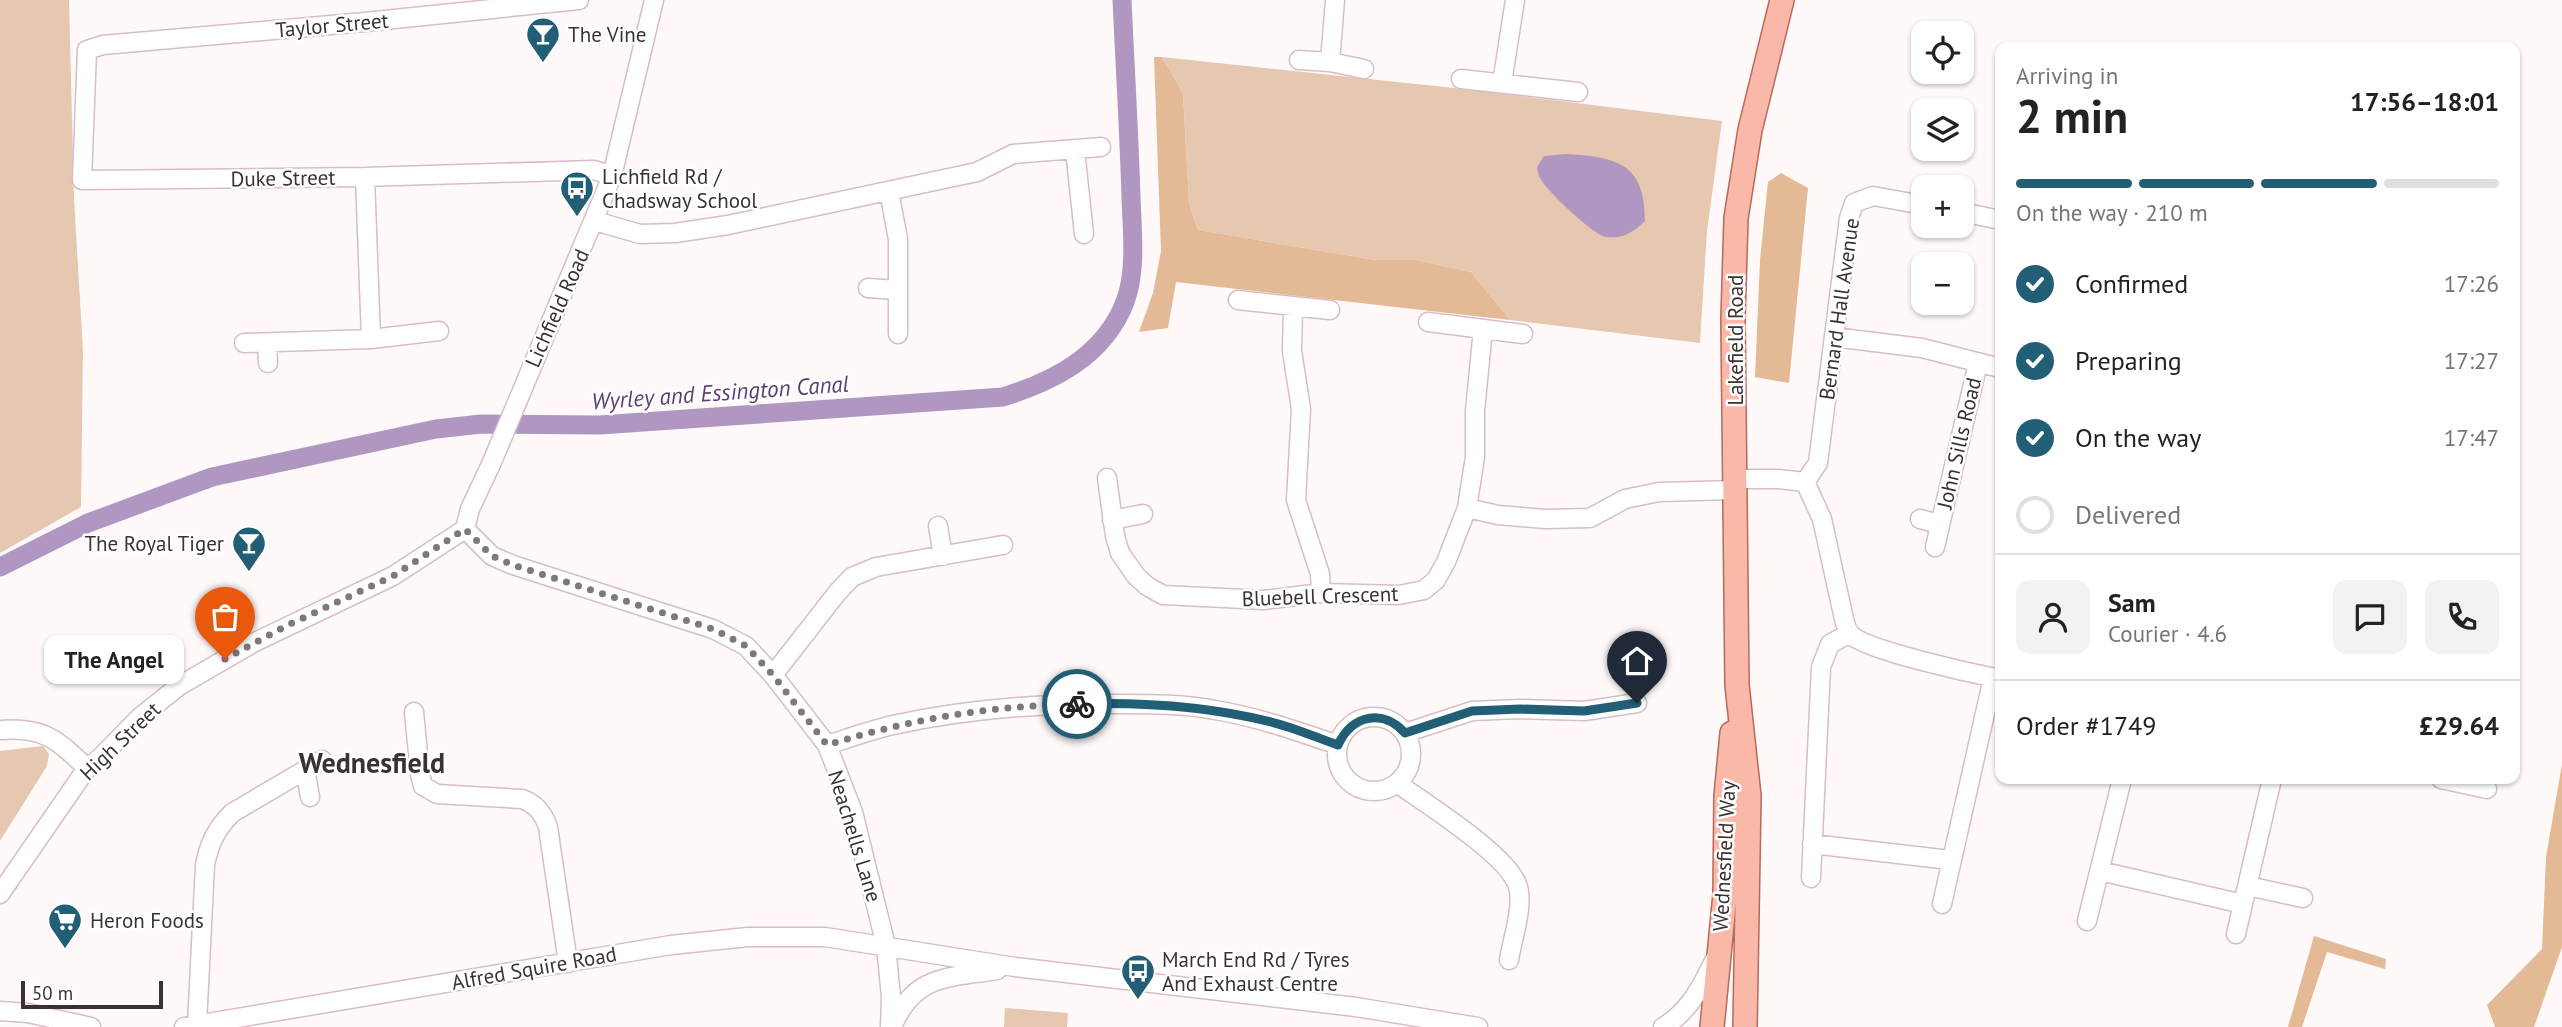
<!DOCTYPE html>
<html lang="en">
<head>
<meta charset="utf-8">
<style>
	:root { --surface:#fff; --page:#f2f2f2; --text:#222; --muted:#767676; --line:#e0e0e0; --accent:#225f76 }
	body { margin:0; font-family:"PT Sans",sans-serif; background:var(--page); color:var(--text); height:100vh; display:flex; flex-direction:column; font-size:26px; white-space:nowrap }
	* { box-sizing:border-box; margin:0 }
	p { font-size:23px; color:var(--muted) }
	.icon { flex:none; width:38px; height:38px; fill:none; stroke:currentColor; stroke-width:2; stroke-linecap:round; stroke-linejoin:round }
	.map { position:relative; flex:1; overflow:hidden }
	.details { position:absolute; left:1995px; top:42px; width:525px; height:742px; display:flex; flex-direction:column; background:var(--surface); border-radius:14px; box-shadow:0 2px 5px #0004 }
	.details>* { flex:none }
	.fabs { position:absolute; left:1911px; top:21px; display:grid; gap:14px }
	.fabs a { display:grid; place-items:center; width:63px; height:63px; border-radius:14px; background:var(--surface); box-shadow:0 2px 5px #0004; font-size:35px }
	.scale { position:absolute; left:21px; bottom:18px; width:142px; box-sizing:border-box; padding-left:7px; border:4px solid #3b3133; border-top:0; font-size:19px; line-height:24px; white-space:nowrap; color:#3b3133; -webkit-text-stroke:5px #fff; paint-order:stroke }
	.pin { position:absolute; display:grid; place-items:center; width:60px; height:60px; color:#fff; margin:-72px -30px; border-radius:50% 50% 50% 0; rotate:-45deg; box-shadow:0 0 7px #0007 }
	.pin .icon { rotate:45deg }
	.courier { position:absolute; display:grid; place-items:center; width:70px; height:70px; margin:-35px; border:5px solid #225f76; border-radius:50%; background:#fff; color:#222; box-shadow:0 2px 9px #0007 }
	.bubble { position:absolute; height:49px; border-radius:14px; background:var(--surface); box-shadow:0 2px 5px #0004; font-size:23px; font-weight:600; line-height:49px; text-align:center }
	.overview em { font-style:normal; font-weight:600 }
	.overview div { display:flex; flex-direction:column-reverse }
	.overview { display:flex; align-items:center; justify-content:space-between; height:119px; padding:0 21px }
	h1 { font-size:46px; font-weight:600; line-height:52px }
	.bar { display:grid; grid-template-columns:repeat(4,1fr); gap:10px 7px; align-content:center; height:84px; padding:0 21px }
	.bar i { height:9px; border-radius:5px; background:var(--line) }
	.bar .active { background:var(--accent) }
	.bar p { grid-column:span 4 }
	.line { display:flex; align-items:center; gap:18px; padding:0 21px; border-top:2px solid var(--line) }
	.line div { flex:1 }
	.round { display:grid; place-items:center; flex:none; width:74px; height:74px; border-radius:14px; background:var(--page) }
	ol { padding:0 21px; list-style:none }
	li { display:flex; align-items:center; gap:21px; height:77px }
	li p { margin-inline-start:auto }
	li .icon { padding:7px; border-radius:50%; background:var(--accent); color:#fff; stroke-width:4 }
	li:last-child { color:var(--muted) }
	li i { width:38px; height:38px; border:4px solid var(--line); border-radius:50% }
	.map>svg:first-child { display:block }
	.green { fill:#e6c8b0 }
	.forest { fill:#e4b996 }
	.water { fill:#b097c2 }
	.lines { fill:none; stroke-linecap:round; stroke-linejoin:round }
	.canal { stroke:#b097c2; stroke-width:19 }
	.minor-casing { stroke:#d7bec2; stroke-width:21 }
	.major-casing { stroke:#b56a5b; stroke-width:26 }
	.minor { stroke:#fff; stroke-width:18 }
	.major { stroke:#fab8a9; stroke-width:23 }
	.done { stroke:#807779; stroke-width:7; stroke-dasharray:0 12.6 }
	.route { stroke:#225f76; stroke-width:9 }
	.labels { text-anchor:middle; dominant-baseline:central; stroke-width:5; stroke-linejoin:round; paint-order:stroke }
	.street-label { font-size:21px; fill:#3b3133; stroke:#fff }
	.poi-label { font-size:21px; fill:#3b3133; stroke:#fff; text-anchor:start }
	.water-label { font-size:23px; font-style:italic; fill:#5e3c74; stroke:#fff }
	.district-label { font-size:28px; font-weight:bold; fill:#3b3133; stroke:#fff }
</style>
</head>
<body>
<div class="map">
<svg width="2562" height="1027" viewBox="0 0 2562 1027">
	<rect width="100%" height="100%" fill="#fff9fa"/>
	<path class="green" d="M0,0H69L74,199L83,350L81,507L0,553Z
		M1162,57L1454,88L1722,121L1707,231L1700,343L1510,320L1471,272L1416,260H1376L1198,230L1189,203L1183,93Z
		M43,746L49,754L47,766L0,841V751Z
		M1005,1008L1068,1013L1067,1027H1004Z"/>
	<path class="forest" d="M1154,57H1162L1183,93L1189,203L1198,230L1376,260H1416L1471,272L1510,320L1176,282L1168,328L1139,332L1153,293L1161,251Z
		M1781,173L1808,188L1789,383L1755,377L1760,260L1768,182Z
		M2562,764V947L2534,1027H2495L2487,1005L2542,949L2546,857Z
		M2314,936L2386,959L2385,969L2327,952L2302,1027H2288Z"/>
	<path class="water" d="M1565,154C1616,157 1645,162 1645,221C1633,232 1624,239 1606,237C1593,235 1546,190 1540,178C1538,175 1538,171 1537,167L1544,156Z"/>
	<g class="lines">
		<path class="canal" d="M0,567L88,523L212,477L436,429L481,424L600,425L1003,397C1054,381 1104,356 1125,302C1137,270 1132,231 1131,197C1129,131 1125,66 1122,0"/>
		<g class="minor-casing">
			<path id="minor" d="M579,0L365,22L103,45L87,50L82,180L365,177L594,170L612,176
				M1299,60L1330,62L1364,69
				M1330,62L1335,0
				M1461,79L1578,92
				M1502,83L1515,0
				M1075,150L1084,234
				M365,177L371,339
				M889,191L898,239V334
				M1962,212L2000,220
				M595,221L640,234L675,233L728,225L977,172L1013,154L1101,147
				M868,288L897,290
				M1238,300L1330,310
				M1293,307L1292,351L1301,409L1296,500L1320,574L1321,593
				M1428,322L1523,334
				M1834,337L1922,348L2000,368
				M244,343L371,339L439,331
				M267,343L268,363
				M1107,478L1115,536L1120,553L1136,576L1147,586L1163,595L1264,600L1321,593L1399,595L1424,590L1436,580L1446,562L1467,508L1475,457V411L1483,329
				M1734,479H1778L1805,482L1822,519L1844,619C1845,623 1847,630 1850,634C1864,650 1975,674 2000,679
				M1805,482L1818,463L1849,218L1854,203L1873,196L1923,205
				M1467,508L1498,515L1545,519L1590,518L1625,499L1659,492L1734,490
				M1920,519L1939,524
				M1112,520L1143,514
				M938,526L943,556
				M465,529L492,556L513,565L713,629L746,646L773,675L827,745L853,812L886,946L891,997L890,1027
				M465,529L470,509L492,462L612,176L654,0
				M1935,547L1978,363
				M773,675L837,593L852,577L876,567L1003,545
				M414,712L420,774L423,786L437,794L522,799C536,804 543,813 548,827L568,963
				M1337 754a37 37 0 1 1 74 0a37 37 0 1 1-74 0Z
				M0,730C44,727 56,739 87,768
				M1405,733L1472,711L1520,709L1584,711L1637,703
				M827,745C849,738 871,730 893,725C967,709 1044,703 1120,704C1152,704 1184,704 1215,710C1257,717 1297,731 1338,745
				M303,772L307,780L310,797
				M2441,779L2487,789
				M1397,783C1426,804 1506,854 1517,884C1525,903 1512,940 1509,960
				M1812,844L1950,860
				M2100,871L2243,904
				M1811,878L1821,667L1830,644L1850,633
				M2248,886L2303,898
				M0,894L87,768L100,758L139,718L179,686L253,643L393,576L465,529
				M1942,904L1993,678
				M2087,921L2122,779
				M2236,934L2272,779
				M0,1011L28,1013L91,1027
				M197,1025L205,865C209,844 216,829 232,813L322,760
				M184,1027L671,945L748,937H825L1015,967L1356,1007L1478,1027
				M892,1027C914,974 948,978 997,970
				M1663,1027C1689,1012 1702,986 1715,959"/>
		</g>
		<g class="major-casing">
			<path id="major" d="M1712,1027L1725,894L1726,796L1732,733
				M1745,1027L1749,796L1737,685L1733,319L1736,218L1750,130L1782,0"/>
		</g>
		<use href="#minor" class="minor"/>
		<use href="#major" class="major"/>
	</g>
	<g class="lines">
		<path class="done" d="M225,659L286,626L393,576L465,529L492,556L513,565L713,629L746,646L773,675L827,745C911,719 989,706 1077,704"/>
		<path class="route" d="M1077,704C1142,702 1207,706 1271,722C1293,727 1315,737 1338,745C1352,715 1383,708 1405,733L1472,711L1520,709L1584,711L1637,703"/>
	</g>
	<defs>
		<g id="bar-pin" transform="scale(1.75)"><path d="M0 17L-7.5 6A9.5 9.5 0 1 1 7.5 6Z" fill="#225f76" stroke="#fff"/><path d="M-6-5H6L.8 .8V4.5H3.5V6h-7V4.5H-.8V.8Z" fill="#fff"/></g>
		<g id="bus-pin" transform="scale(1.75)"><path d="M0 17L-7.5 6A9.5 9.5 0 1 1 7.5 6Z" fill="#225f76" stroke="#fff"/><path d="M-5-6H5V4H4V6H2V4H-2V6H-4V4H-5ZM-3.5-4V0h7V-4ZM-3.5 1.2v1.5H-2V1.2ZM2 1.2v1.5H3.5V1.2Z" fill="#fff"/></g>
		<g id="supermarket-pin" transform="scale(1.75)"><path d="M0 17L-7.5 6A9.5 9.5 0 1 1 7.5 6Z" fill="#225f76" stroke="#fff"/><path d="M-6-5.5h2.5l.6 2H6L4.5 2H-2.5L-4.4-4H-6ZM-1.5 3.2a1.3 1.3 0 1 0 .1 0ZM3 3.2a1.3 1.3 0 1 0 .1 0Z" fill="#fff"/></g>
	</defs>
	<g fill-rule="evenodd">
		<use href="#bar-pin" x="543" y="34"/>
		<use href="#bus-pin" x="577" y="188"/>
		<use href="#bar-pin" x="249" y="543"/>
		<use href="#supermarket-pin" x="65" y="920"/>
		<use href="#bus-pin" x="1138" y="971"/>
	</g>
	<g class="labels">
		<g class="street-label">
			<text transform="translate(332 25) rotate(-5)">Taylor Street</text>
			<text transform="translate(283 178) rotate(-1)">Duke Street</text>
			<text transform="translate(557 308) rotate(-66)">Lichfield Road</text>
			<text transform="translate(1839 309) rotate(-82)">Bernard Hall Avenue</text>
			<text transform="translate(1735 340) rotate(-90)">Lakefield Road</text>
			<text transform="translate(1959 443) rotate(-77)">John Sills Road</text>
			<text transform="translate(1320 596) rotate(-2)">Bluebell Crescent</text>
			<text transform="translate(120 741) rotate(-44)">High Street</text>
			<text transform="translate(855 836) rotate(73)">Neachells Lane</text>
			<text transform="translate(1724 856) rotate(-87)">Wednesfield Way</text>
			<text transform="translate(534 968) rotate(-10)">Alfred Squire Road</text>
		</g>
		<g class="poi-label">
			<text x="568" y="34">The Vine</text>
			<text x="602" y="176">Lichfield Rd /<tspan x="602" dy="24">Chadsway School</tspan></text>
			<text x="224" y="543" text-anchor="end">The Royal Tiger</text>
			<text x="90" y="920">Heron Foods</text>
			<text x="1162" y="959">March End Rd / Tyres<tspan x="1162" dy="24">And Exhaust Centre</tspan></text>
		</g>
		<g class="water-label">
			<text transform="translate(720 392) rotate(-4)">Wyrley and Essington Canal</text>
		</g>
		<g class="district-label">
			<text x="372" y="762">Wednesfield</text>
		</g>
	</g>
</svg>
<div class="fabs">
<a><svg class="icon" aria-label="locate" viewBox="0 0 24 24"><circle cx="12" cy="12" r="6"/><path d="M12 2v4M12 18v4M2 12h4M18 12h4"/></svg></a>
<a><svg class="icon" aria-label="layers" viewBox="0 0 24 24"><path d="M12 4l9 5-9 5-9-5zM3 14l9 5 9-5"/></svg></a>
<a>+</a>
<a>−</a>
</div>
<div class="scale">50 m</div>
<div class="pin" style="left:225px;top:659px;background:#ea580c"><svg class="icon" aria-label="bag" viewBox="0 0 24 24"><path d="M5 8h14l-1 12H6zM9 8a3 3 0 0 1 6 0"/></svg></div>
<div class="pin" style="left:1637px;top:703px;background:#1f2937"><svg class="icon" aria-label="home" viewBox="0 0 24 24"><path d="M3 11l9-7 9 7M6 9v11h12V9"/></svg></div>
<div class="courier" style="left:1077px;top:704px"><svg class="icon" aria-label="bike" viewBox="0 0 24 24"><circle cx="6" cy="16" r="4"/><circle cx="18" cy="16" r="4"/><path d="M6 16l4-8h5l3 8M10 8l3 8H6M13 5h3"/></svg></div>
<div class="bubble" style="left:44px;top:635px;width:140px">The Angel</div>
<section class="details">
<div class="overview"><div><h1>2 min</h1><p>Arriving in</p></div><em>17:56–18:01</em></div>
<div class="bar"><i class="active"></i><i class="active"></i><i class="active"></i><i></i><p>On the way · 210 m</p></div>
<ol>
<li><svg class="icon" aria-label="check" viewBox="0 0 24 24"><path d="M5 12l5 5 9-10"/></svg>Confirmed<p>17:26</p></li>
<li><svg class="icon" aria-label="check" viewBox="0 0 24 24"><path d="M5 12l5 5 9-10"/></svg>Preparing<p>17:27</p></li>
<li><svg class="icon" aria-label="check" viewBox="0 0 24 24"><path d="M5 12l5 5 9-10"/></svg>On the way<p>17:47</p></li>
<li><i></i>Delivered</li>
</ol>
<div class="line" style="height:126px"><a class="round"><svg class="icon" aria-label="person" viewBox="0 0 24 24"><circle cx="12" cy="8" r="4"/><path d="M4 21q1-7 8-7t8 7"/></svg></a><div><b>Sam</b><p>Courier · 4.6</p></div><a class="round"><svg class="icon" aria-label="chat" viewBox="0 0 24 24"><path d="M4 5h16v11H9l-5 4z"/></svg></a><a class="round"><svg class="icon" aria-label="phone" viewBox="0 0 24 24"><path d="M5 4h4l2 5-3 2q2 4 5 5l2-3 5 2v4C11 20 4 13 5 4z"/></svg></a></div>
<div class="line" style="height:91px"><div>Order #1749</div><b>£29.64</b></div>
</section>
</div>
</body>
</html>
